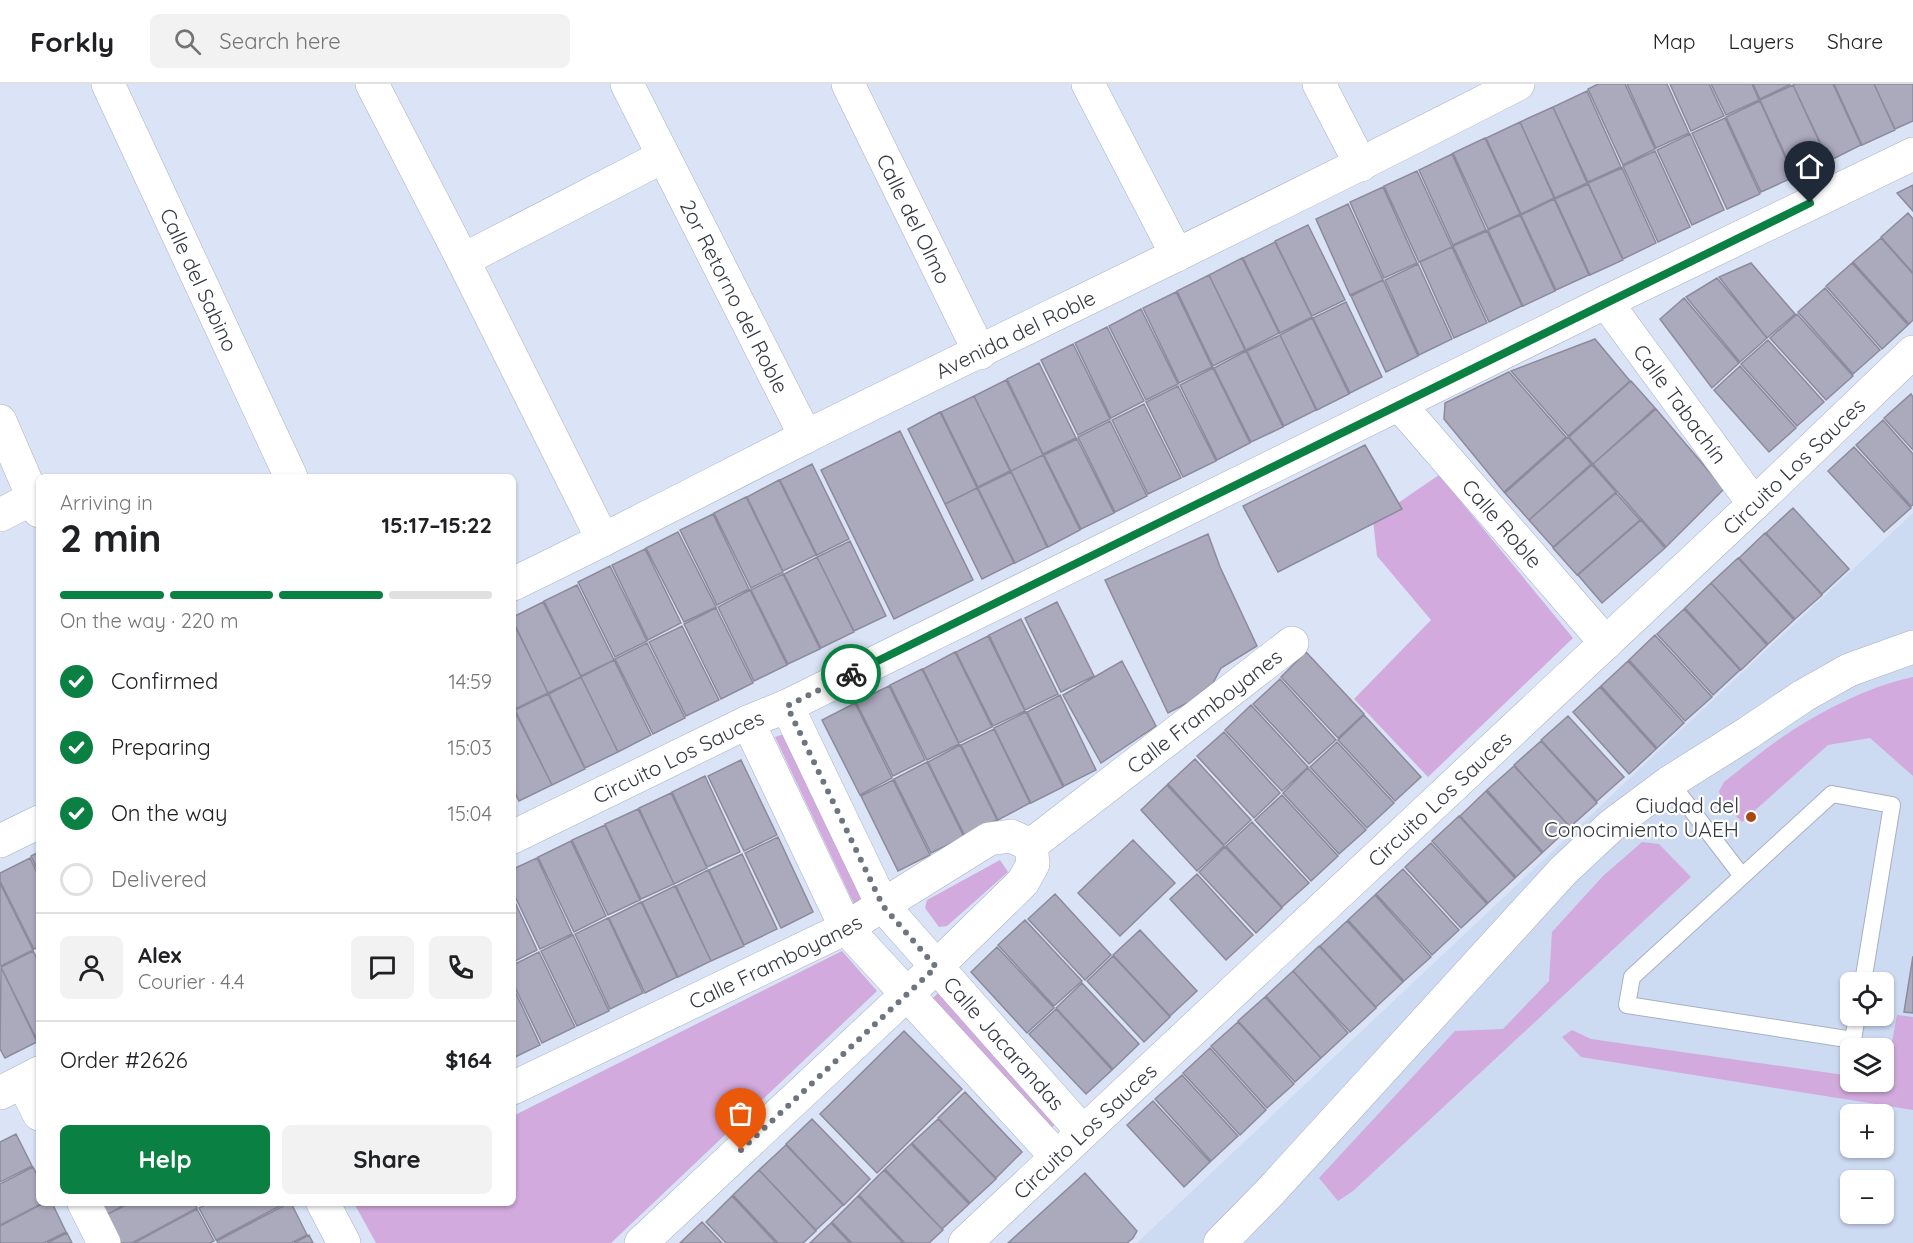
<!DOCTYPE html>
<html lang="en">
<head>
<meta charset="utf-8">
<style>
	:root { --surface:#fff; --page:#f2f2f2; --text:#202124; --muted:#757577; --line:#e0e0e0; --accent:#0b8043 }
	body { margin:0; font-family:Quicksand,sans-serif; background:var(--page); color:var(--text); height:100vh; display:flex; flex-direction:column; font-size:22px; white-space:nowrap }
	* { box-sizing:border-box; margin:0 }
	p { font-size:20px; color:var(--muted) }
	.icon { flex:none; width:33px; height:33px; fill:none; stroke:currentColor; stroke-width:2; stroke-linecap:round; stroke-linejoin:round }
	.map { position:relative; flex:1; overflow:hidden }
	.details { position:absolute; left:36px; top:390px; width:480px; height:732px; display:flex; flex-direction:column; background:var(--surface); border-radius:9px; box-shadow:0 2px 4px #0004 }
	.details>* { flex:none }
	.fabs { position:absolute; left:1840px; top:888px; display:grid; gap:12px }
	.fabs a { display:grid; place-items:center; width:54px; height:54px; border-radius:9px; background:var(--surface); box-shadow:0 2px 4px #0004; font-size:30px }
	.pin { position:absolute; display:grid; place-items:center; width:51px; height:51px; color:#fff; margin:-62px -26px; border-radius:50% 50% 50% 0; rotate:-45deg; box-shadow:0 0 6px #0007 }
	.pin .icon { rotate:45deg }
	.courier { position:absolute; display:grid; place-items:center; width:60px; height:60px; margin:-30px; border:4px solid #0b8043; border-radius:50%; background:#fff; color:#222; box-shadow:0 2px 8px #0007 }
	.summary em { font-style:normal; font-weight:700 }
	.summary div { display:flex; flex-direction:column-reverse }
	.summary { display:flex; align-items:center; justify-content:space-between; height:102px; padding:0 24px }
	h1 { font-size:39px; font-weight:700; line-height:45px }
	.bar { display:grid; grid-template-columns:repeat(4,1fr); gap:9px 6px; align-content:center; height:72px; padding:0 24px }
	.bar i { height:8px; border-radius:4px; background:var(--line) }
	.bar .active { background:var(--accent) }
	.bar p { grid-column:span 4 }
	.line { display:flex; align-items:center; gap:15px; padding:0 24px; border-top:2px solid var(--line) }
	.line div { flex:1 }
	.round { display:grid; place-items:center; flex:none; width:63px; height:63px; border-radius:9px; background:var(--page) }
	ol { padding:0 24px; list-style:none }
	li { display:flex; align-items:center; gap:18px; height:66px }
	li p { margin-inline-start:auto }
	li .icon { padding:6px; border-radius:50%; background:var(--accent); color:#fff; stroke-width:4 }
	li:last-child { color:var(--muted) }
	li i { width:33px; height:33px; border:3px solid var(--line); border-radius:50% }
	.button { display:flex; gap:12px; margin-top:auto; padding:12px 24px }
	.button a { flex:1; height:69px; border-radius:9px; background:var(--accent); color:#fff; font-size:24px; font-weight:700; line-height:69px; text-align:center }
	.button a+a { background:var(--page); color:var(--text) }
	header { display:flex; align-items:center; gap:36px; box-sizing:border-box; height:84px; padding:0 30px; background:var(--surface); border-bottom:2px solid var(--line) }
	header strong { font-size:28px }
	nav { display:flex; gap:33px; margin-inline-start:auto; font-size:21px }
	.search { width:420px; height:54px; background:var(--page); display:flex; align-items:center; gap:15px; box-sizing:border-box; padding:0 21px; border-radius:9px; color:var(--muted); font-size:22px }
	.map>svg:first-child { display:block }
	.built { fill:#ccdaf2; fill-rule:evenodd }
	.green { fill:#d2aadd }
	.building { fill:#aba9bc; stroke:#8c8a9c; stroke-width:1.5 }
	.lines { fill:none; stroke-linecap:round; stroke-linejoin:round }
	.service-casing { stroke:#a7b1c2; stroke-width:18 }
	.minor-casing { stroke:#a7b1c2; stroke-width:34 }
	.tertiary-casing { stroke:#a7b1c2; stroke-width:34 }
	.service { stroke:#fff; stroke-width:16 }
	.minor { stroke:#fff; stroke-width:33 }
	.tertiary { stroke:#fff; stroke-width:33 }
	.done { stroke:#6f7580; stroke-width:6; stroke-dasharray:0 10.8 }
	.route { stroke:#0b8043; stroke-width:8 }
	.poi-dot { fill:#ab4811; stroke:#fff; stroke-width:2 }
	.labels { text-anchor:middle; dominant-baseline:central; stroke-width:4.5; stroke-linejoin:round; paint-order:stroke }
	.street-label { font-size:21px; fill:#353940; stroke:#fff }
	.poi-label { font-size:21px; fill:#353940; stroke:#fff; text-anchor:end }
</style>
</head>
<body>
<header>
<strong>Forkly</strong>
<div class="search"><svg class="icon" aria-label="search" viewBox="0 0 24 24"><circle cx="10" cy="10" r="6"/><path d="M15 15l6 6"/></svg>Search here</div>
<nav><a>Map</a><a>Layers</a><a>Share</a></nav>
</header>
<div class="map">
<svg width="1913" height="1159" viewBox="0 0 1913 1159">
	<rect width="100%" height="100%" fill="#dae4f6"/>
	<path class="built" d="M1913,429V1159H1137L1699,629ZM1851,898H1884V932H1851ZM1851,964H1884V998H1851ZM1851,1030H1884V1064H1851ZM1851,1096H1884V1130H1851Z"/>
	<path class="green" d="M1439,391L1573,554L1428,693L1354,615L1431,536L1377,472L1373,436Z
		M1913,593V692L1870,654L1828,661L1742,738L1722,718L1719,707L1724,698C1745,682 1765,664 1787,650C1825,625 1868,603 1913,593Z
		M787,649L865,815L854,820L775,653Z
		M1642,758L1659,760L1691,793L1353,1107L1338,1117L1319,1094L1455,947L1503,945L1549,897L1552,848L1603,792Z
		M1000,776L1008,788L947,842L939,843L925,824L927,816Z
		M842,867L877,907L611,1159H376L354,1119H513V1032Z
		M939,908L1057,1038L1049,1047L931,916Z
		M1897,931L1913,933V1026L1581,973L1562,953L1572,946L1591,955L1851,992V998H1884V974H1889Z"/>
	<path class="building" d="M1598,0H1625L1655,65L1623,81L1588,5Z
		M1627,0H1667L1689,49L1656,64Z
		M1670,0H1709L1724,32L1691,47Z
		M1711,0H1752L1759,16L1726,31Z
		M1753,0H1791L1760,15Z
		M1796,0H1833L1861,61L1829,77L1793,1Z
		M1834,0H1874L1895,46L1862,61Z
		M1874,0H1913V37L1895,45Z
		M1793,1L1828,77L1795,92L1760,16Z
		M1587,7L1621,83L1588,98L1553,23Z
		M1760,17L1794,93L1761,108L1726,33Z
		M1553,23L1587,99L1555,114L1520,38Z
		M1725,34L1760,110L1727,125L1692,49Z
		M1520,38L1554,114L1521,130L1486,54Z
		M1690,50L1724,126L1692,141L1657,66Z
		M1485,54L1520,130L1488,145L1453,69Z
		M1655,67L1690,143L1658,158L1623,82Z
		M1452,70L1486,146L1453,161L1419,86Z
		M1622,84L1656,159L1623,175L1588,99Z
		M1417,87L1452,163L1419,178L1384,102Z
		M1588,100L1623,176L1590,191L1555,115Z
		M1913,101V127L1897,109Z
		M1383,103L1417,179L1384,194L1350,118Z
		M1554,115L1589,191L1556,206L1521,131Z
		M1348,120L1383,196L1350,211L1316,135Z
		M1908,129L1913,135V189L1881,153Z
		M1520,131L1555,207L1523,222L1488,146Z
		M1308,141L1345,216L1312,232L1275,157Z
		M1487,147L1522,222L1489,238L1453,162Z
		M1881,154L1913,190V236L1909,240L1853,178Z
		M1275,158L1312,233L1280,249L1243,174Z
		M1452,163L1487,239L1454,254L1420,178Z
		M1242,174L1279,249L1246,266L1209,191Z
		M1751,179L1795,230L1767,254L1719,193Z
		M1852,179L1908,241L1882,265L1826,202Z
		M1418,180L1452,255L1419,271L1385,196Z
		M1209,191L1245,266L1213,282L1177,207Z
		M1717,194L1767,254L1740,278L1686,213Z
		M1383,196L1418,272L1386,288L1351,212Z
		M1825,204L1880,266L1853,290L1798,228Z
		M1176,208L1212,283L1179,299L1143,224Z
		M1684,214L1739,279L1712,304L1660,235Z
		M1346,218L1382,293L1350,309L1313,234Z
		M1141,225L1178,300L1146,316L1109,242Z
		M1797,230L1853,292L1826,316L1770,254Z
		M1312,234L1349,310L1317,326L1280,251Z
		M1107,243L1144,317L1111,334L1075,259Z
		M1280,251L1316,326L1284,342L1247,267Z
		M1595,255L1630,297L1568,352L1511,287Z
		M1768,256L1824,318L1797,342L1741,280Z
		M1073,260L1110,335L1078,351L1041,276Z
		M1246,267L1283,343L1251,358L1214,284Z
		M1039,279L1076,354L1043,370L1007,295Z
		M1740,282L1796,344L1769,368L1714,306Z
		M1213,284L1250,359L1217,376L1180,301Z
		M1509,288L1566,353L1504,408L1444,335L1445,319Z
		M1006,296L1043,371L1011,387L974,312Z
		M1631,297L1655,324L1593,380L1569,353Z
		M1178,302L1216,377L1183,393L1146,318Z
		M1911,310L1913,313V366L1884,334Z
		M974,312L1010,387L978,403L941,328Z
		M1144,320L1181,394L1148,410L1112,336Z
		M1656,325L1724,405L1666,463L1593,380Z
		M940,328L977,404L945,420L908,345Z
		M1883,336L1913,370V421L1911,422L1856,361Z
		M1110,337L1147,412L1115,428L1078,353Z
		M900,347L973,496L894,535L821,386Z
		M1568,353L1591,380L1529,436L1505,409Z
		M1077,355L1114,429L1081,445L1044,371Z
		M1365,361L1402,425L1278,488L1243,422Z
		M1854,363L1911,424L1884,448L1828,387Z
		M1043,371L1080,446L1048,463L1011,387Z
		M812,380L849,455L817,471L780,396Z
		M1592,381L1616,408L1553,463L1529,436Z
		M1011,388L1047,463L1015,479L978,404Z
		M779,396L816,471L783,487L747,413Z
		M977,404L1014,479L982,495L945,420Z
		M1616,409L1640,436L1577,491L1553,464Z
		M746,413L783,488L751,504L714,429Z
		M1793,424L1849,485L1822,510L1766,449Z
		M713,430L749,505L717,521L680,446Z
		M1641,436L1665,464L1602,519L1578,491Z
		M678,448L716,523L684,538L646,464Z
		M1765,449L1822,511L1795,535L1739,474Z
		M1208,450L1220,483L1257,562L1221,584L1213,599L1189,618L1168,629L1105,496Z
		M850,457L886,532L854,547L817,473Z
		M645,465L681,539L648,556L612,481Z
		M817,473L854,548L821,564L784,490Z
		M1738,474L1794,536L1768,560L1711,499Z
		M610,482L647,557L615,573L578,498Z
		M783,490L820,565L788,580L751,506Z
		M1711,499L1767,561L1741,586L1685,524Z
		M577,501L614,576L581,592L544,517Z
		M750,506L787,581L754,597L718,523Z
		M543,518L581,593L548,609L513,537V533Z
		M1057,518L1094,592L1061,608L1025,534Z
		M716,524L753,599L721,615L684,540Z
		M1684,525L1740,586L1713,611L1657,550Z
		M1021,535L1058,610L1025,626L989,551Z
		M513,538L548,609L515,625L513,622Z
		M682,542L719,616L686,632L649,558Z
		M1655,551L1712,613L1685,637L1629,576Z
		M988,552L1025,627L993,642L956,568Z
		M647,559L685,634L653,650L615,575Z
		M955,568L992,643L959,659L923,585Z
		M1306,568L1364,630L1338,654L1281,593Z
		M614,576L651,651L618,668L581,593Z
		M1122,577L1156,642L1101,679L1063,611Z
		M1628,577L1684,639L1657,664L1601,602Z
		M922,585L959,660L927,676L890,601Z
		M581,593L618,668L585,684L549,610Z
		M1280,595L1336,656L1309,680L1253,620Z
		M889,602L925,676L893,692L856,618Z
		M1600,603L1656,665L1629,690L1573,628Z
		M548,610L585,685L552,701L515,626Z
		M1060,611L1096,686L1064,702L1027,628Z
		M855,619L892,694L860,711L822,636Z
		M1251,621L1308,683L1282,707L1225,646Z
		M514,626L552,701L519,717L513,705Z
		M1026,628L1063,703L1031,719L994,644Z
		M1364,631L1421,693L1395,717L1338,656Z
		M1568,632L1624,693L1597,717L1541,656Z
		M994,645L1030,719L998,736L961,661Z
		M1224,648L1280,709L1254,734L1197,672Z
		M1541,657L1597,719L1570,743L1514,681Z
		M1337,658L1394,719L1367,744L1310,683Z
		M960,661L997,736L965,752L928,678Z
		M1195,675L1251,736L1224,761L1168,700Z
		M741,676L777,751L744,767L708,692Z
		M927,678L964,753L931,769L894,695Z
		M1514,682L1570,743L1543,768L1487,706Z
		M1308,684L1366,746L1339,770L1283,709Z
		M705,692L740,768L707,783L672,708Z
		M893,696L930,771L898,787L861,712Z
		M1167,701L1224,762L1197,787L1141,726Z
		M1486,707L1542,769L1516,793L1460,732Z
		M671,709L707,784L674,800L639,724Z
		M1282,711L1338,772L1311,797L1255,736Z
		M638,725L674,800L641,815L605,740Z
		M1459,732L1515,794L1488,819L1432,757Z
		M1252,738L1309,799L1282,823L1226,762Z
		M605,741L640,816L608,831L572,756Z
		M778,753L813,828L781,844L745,769Z
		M1133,756L1175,799L1120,852L1078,809Z
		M571,757L606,832L574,848L538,773Z
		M1431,759L1487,820L1461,844L1405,783Z
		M1225,763L1282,824L1256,849L1199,788Z
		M39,768V789L31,772Z
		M742,770L777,845L744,861L709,786Z
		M30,774L39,793V863L34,865L0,797V789Z
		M537,774L572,850L540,865L513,808V785Z
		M1403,785L1459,846L1432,871L1376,810Z
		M708,786L744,862L711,877L676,802Z
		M1197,790L1253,851L1226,876L1170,815Z
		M0,799L33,866L1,882L0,880Z
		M675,802L711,877L678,893L642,818Z
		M1055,810L1111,871L1085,896L1028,835Z
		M1375,811L1431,873L1404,897L1348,836Z
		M513,814L537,866L513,878Z
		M641,818L677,893L645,909L609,834Z
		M608,834L643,909L610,925L575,850Z
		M1025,836L1082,897L1054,922L998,861Z
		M1347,837L1403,898L1376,923L1320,862Z
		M1140,846L1197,907L1170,932L1113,871Z
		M573,851L609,927L577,942L541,867Z
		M1319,862L1376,924L1350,948L1293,887Z
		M997,863L1054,924L1027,949L971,888Z
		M33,867L39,878L38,958L1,883Z
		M539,868L575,943L542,959L513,899V881Z
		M1113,872L1170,933L1144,958L1087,897Z
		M1913,872V929L1904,928Z
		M1,883L37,958L5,974L0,965Z
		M1293,887L1348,949L1321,974L1266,912Z
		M1082,899L1139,960L1113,985L1056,924Z
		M513,903L540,961L513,974Z
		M1265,913L1321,974L1295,998L1238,937Z
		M1056,925L1112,986L1086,1010L1029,950Z
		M1238,938L1294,1000L1267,1024L1211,962Z
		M904,947L962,1005L877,1089L820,1030Z
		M1210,964L1266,1026L1240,1051L1183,989Z
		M1182,991L1238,1052L1211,1077L1155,1015Z
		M965,1008L1022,1068L996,1094L938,1034Z
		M1153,1017L1210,1078L1184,1103L1127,1041Z
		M812,1035L870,1095L844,1121L786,1060Z
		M938,1035L996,1095L970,1119L912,1059Z
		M16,1050L32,1082L0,1098V1058Z
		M911,1060L969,1120L942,1145L885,1085Z
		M786,1061L843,1121L816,1146L759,1086Z
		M33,1083L39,1095V1119H43L0,1141V1100Z
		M759,1086L816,1147L803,1159H778L733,1111Z
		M884,1086L943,1146L929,1159H905L859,1111Z
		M1085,1089L1137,1147L1133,1154L1127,1159H1008Z
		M732,1112L776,1159H726L706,1138Z
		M858,1112L903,1159H852L832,1138Z
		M44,1119H52L66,1148L44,1159H0V1142Z
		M100,1119H128L106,1131Z
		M130,1119H194L197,1124L132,1159H121L106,1131Z
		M209,1119H285L216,1156L199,1124Z
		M289,1119H291L307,1151L291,1159H218L217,1157Z
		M197,1125L214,1157L210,1159H134Z
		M702,1138L722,1159H680Z
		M831,1139L850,1159H810Z
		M67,1149L72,1159H47Z
		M309,1151L313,1159H294Z"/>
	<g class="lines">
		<g class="service-casing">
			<path id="service" d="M1670,698L1742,792
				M1857,932L1853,956L1627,921L1632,893L1832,710L1892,721L1863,898"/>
		</g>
		<g class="minor-casing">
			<g id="minor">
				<path id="s1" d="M108,0L291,393"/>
				<path d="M372,0L463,176L603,456"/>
				<path id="s2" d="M627,0L806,353"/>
				<path id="s3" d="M848,0L980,269"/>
				<path d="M1088,0L1177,171"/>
				<path d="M1319,0L1361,81"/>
				<path d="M463,176L662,73"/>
				<path id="s4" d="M1606,218L1754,420"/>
				<path id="s5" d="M1399,320L1606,559"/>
				<path d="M0,337L39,427"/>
				<path d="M0,431L33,414"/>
				<path id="s6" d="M513,500C611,453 708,402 805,353C1043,235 1282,122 1518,0"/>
				<path id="s7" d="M787,622L883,822L1082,1047"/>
				<path d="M748,638L846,844L1056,1072"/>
				<path id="s8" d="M513,753L748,638L787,622L1606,218L1913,70"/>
				<path d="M0,757L39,738"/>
				<path id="s9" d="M1031,761L1292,559"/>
				<path d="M23,998L39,1030"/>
				<path id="s10" d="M513,1004L846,844L989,755L1011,752L1031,761"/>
				<path d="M0,1009L39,989"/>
				<path d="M84,1119L104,1159"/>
				<path d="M323,1119L344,1159"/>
				<path d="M641,1159L936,883L1023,798L1033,780L1031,761"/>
				<path id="s11" d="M965,1159L1754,420L1913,268"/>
			</g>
		</g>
		<g class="tertiary-casing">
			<path id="tertiary" d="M1220,1159L1271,1107L1563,787L1611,742L1670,698L1748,649L1803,612L1849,586L1913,563"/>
		</g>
		<use href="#service" class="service"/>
		<use href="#minor" class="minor"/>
		<use href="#tertiary" class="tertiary"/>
	</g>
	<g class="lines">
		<path class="done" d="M741,1066L936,883L883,822L787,622L851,590"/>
		<path class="route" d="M851,590L1810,119"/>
	</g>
	<circle class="poi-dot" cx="1751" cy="733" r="6"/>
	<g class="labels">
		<g class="street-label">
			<text stroke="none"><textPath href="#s3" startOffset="150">Calle del Olmo</textPath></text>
			<text stroke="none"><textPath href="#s1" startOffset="216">Calle del Sabino</textPath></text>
			<text stroke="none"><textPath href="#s2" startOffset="238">2or Retorno del Roble</textPath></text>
			<text stroke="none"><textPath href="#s6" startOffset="561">Avenida del Roble</textPath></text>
			<text stroke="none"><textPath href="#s4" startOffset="126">Calle Tabachín</textPath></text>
			<text stroke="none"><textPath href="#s11" startOffset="1136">Circuito Los Sauces</textPath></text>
			<text stroke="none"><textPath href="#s5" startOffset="158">Calle Roble</textPath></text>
			<text stroke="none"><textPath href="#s9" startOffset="219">Calle Framboyanes</textPath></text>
			<text stroke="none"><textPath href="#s8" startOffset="184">Circuito Los Sauces</textPath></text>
			<text stroke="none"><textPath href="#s11" startOffset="650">Circuito Los Sauces</textPath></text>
			<text stroke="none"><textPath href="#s10" startOffset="291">Calle Framboyanes</textPath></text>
			<text stroke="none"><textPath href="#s7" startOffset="405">Calle Jacarandas</textPath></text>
			<text stroke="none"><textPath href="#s11" startOffset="164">Circuito Los Sauces</textPath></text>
		</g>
		<g class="poi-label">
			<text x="1739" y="721">Ciudad del<tspan x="1739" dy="24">Conocimiento UAEH</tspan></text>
		</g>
	</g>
</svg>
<div class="fabs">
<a><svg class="icon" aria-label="locate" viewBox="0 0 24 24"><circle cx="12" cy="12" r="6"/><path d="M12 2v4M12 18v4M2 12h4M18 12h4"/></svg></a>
<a><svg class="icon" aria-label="layers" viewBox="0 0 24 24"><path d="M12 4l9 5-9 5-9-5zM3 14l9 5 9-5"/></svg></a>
<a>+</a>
<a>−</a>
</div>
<div class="pin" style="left:741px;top:1066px;background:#ea580c"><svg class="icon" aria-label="bag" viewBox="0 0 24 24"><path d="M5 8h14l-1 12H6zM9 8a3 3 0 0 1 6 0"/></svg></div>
<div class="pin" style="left:1810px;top:119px;background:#1f2937"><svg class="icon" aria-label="home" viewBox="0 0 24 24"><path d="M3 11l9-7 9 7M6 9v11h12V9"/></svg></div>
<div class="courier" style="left:851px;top:590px"><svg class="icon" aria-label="bike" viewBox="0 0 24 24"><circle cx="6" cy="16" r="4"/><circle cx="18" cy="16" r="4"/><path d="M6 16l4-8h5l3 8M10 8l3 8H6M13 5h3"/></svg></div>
<section class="details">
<div class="summary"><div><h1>2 min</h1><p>Arriving in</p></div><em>15:17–15:22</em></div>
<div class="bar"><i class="active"></i><i class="active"></i><i class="active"></i><i></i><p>On the way · 220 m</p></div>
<ol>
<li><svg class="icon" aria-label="check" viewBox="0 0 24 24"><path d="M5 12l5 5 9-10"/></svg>Confirmed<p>14:59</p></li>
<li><svg class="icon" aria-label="check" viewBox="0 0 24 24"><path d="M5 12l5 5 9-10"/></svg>Preparing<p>15:03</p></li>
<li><svg class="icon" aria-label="check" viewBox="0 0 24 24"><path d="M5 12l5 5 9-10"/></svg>On the way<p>15:04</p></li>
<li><i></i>Delivered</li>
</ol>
<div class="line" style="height:108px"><a class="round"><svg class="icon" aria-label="person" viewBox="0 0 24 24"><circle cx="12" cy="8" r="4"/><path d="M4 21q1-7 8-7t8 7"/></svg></a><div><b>Alex</b><p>Courier · 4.4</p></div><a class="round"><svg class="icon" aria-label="chat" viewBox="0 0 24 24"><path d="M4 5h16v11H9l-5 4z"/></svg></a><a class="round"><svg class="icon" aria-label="phone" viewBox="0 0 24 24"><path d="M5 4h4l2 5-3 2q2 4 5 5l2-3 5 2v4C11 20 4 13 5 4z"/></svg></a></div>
<div class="line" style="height:78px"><div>Order #2626</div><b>$164</b></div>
<div class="button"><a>Help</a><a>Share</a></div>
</section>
</div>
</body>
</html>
